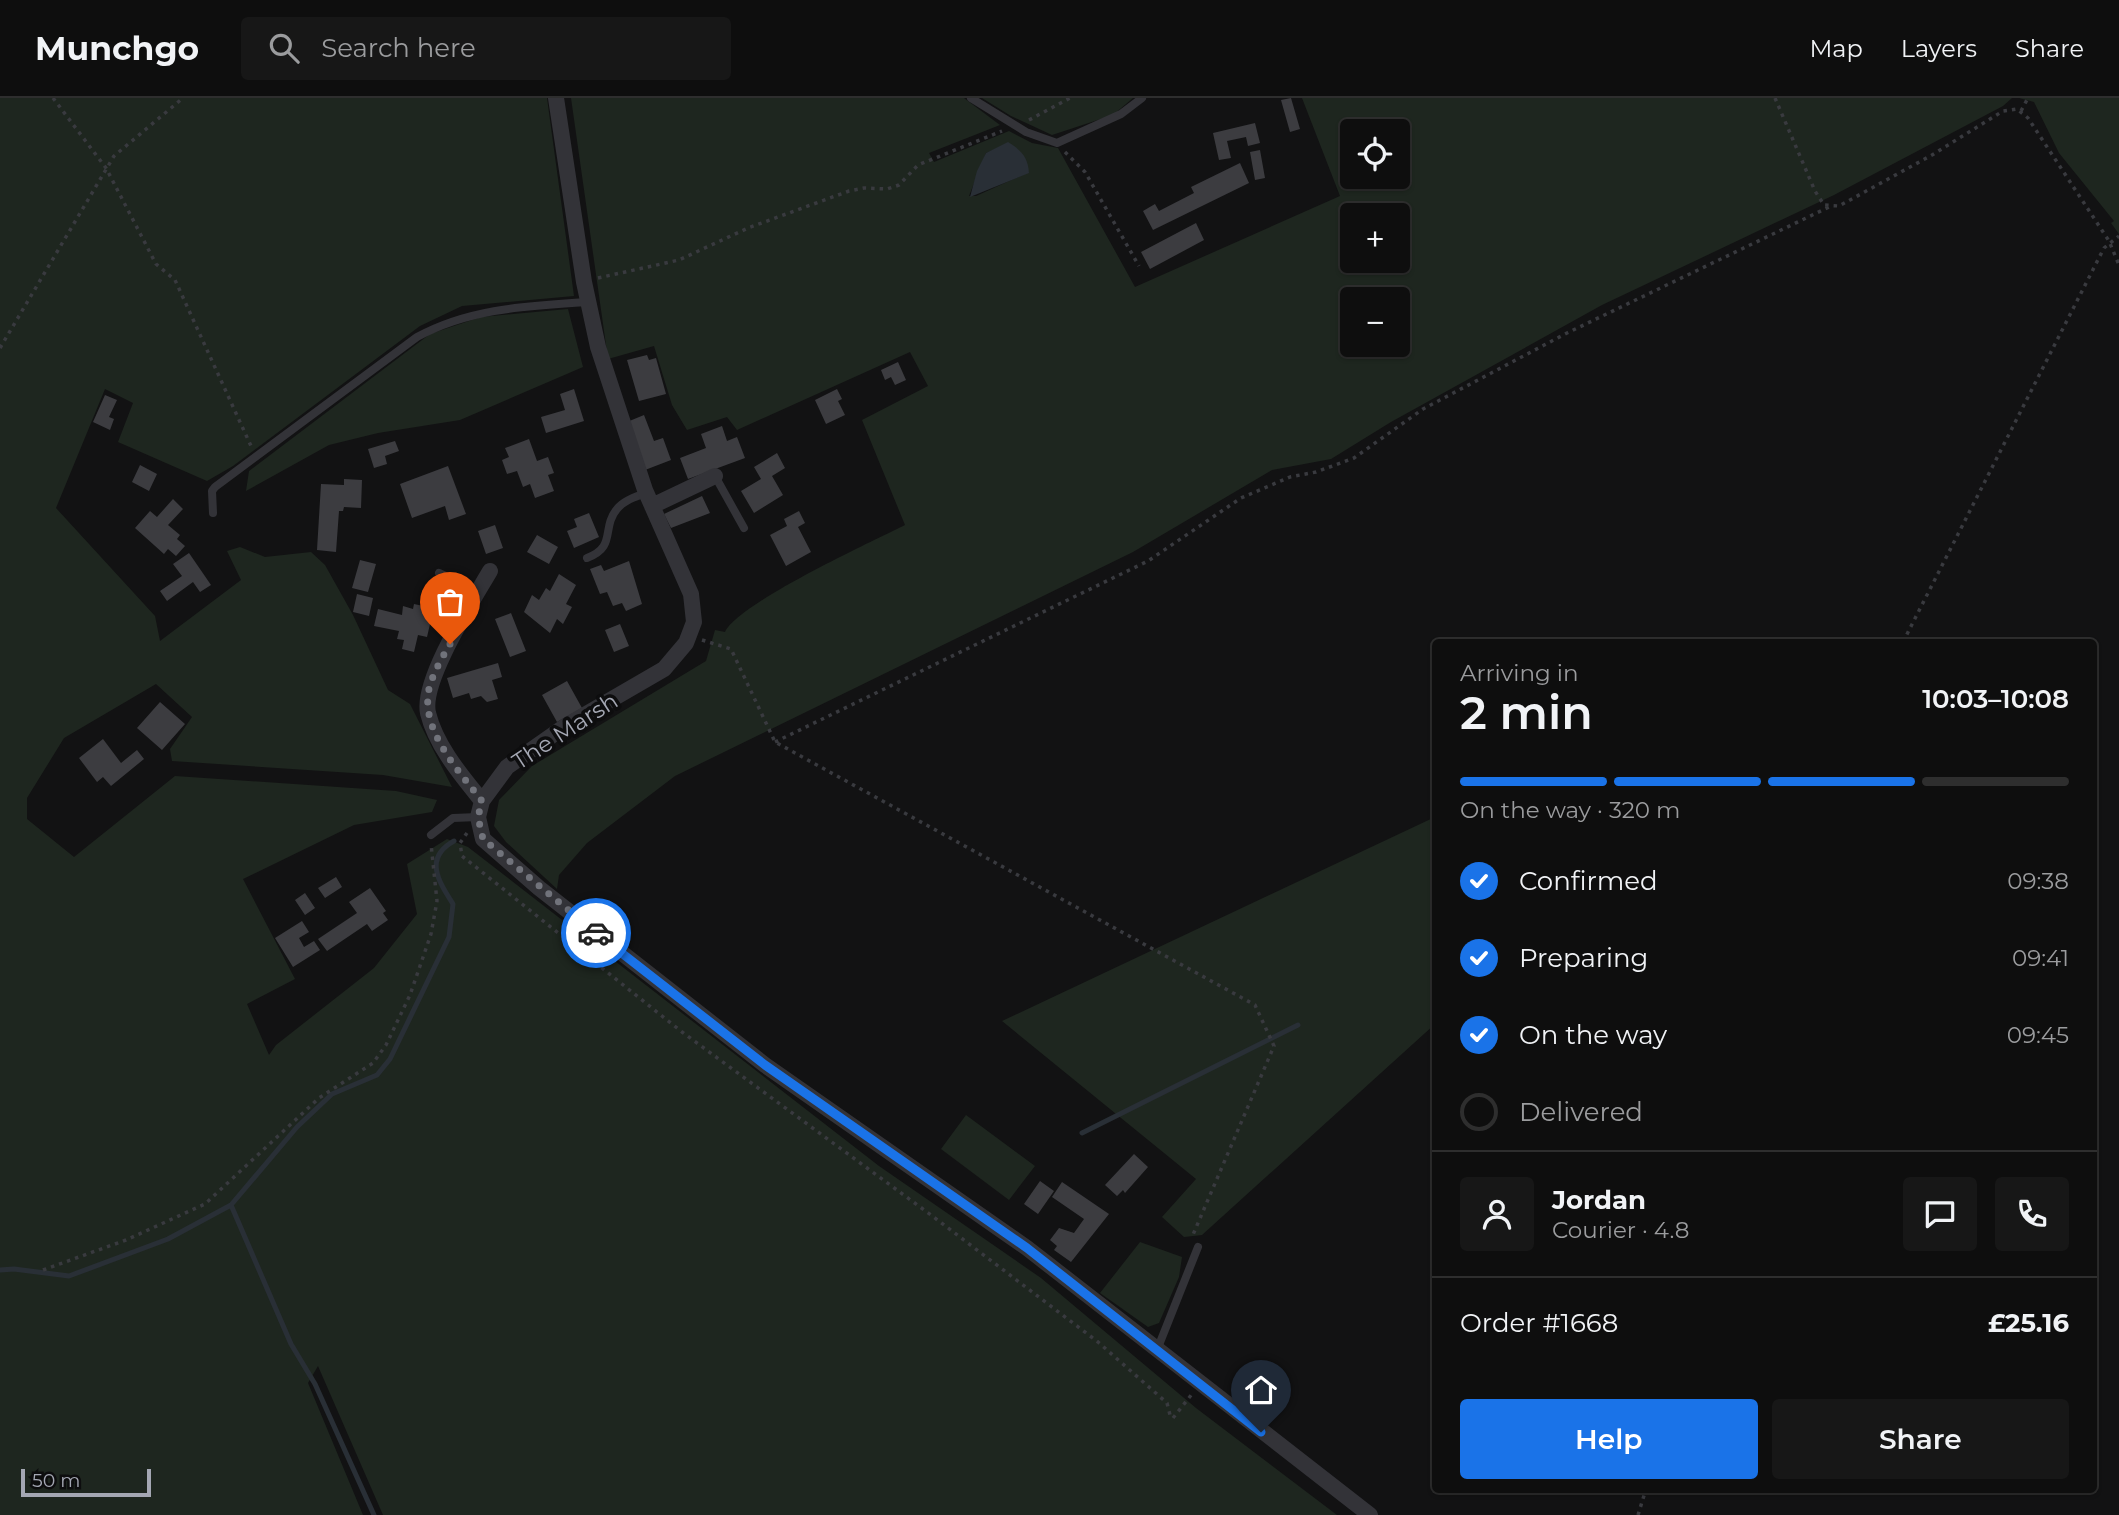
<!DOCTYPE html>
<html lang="en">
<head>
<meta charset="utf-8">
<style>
	:root { --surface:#0e0e0e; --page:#171717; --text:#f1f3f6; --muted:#9b9c9e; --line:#2e2e2e; --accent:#1a73e8 }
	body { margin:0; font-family:Montserrat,sans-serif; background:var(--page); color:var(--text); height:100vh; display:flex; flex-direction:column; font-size:26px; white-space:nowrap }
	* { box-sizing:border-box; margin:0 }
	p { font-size:23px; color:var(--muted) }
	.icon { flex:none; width:38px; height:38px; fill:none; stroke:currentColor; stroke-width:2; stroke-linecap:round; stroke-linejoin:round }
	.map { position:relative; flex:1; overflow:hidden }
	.drawer { position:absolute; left:1432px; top:541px; width:665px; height:854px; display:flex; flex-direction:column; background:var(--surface); border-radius:7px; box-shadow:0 2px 5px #0004,0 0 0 2px var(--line) }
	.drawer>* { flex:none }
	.fabs { position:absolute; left:1340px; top:21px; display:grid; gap:14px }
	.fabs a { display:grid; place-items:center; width:70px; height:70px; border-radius:7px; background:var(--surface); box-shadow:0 2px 5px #0004,0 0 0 2px var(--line); font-size:35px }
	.scale { position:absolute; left:21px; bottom:18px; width:130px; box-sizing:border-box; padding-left:7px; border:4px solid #a4a7b3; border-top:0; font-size:19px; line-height:24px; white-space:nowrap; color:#a4a7b3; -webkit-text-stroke:5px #0d0d0e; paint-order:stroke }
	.pin { position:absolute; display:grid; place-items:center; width:60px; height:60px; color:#fff; margin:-72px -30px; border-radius:50% 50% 50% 0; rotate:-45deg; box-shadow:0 0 7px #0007 }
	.pin .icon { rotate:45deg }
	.courier { position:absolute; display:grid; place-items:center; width:70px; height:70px; margin:-35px; border:5px solid #1a73e8; border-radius:50%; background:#fff; color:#222; box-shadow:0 2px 9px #0007 }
	.overview em { font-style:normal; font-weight:600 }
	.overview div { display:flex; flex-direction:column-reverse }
	.overview { display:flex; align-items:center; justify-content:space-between; height:119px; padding:0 28px }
	h1 { font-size:46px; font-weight:600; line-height:52px }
	.bar { display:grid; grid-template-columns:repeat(4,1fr); gap:10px 7px; align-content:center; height:84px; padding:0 28px }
	.bar i { height:9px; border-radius:5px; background:var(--line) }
	.bar .selected { background:var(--accent) }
	.bar p { grid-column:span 4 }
	.line { display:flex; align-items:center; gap:18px; padding:0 28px; border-top:2px solid var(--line) }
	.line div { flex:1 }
	.round { display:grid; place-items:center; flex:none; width:74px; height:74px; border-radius:7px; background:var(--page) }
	ol { padding:0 28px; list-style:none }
	li { display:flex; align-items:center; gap:21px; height:77px }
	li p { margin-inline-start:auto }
	li .icon { padding:7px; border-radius:50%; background:var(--accent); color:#fff; stroke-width:4 }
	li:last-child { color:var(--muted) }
	li i { width:38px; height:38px; border:4px solid var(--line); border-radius:50% }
	.cta { display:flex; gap:14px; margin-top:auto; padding:14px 28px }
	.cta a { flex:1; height:80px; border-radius:7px; background:var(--accent); color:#fff; font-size:28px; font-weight:600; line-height:80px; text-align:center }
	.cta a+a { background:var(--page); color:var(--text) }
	header { display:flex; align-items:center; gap:42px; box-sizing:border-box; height:98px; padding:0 35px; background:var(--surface); border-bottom:2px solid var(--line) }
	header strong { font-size:33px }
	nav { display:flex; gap:38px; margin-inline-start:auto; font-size:24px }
	.search { width:490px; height:63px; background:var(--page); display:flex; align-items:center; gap:18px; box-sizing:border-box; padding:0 24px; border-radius:7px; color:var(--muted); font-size:26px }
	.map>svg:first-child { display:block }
	.green { fill:#1e261f; fill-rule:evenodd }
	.water { fill:#292f36 }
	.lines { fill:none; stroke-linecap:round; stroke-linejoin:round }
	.stream { stroke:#292f36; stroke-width:5 }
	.building { fill:#3c3c40 }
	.path { stroke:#393a3f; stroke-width:3.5; stroke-dasharray:3.5 5; stroke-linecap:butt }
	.lane { stroke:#333338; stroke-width:8 }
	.street { stroke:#333338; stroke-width:16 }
	.done { stroke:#71737b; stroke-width:7; stroke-dasharray:0 12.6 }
	.route { stroke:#1a73e8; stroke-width:9 }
	.labels { text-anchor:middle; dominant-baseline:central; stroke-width:7; stroke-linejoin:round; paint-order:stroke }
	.street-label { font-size:23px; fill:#a4a7b3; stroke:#0d0d0e }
</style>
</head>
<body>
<header>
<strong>Munchgo</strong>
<div class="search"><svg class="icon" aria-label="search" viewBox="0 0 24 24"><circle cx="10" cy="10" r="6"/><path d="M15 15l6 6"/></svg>Search here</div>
<nav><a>Map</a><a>Layers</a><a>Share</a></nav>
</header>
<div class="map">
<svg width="2119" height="1417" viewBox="0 0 2119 1417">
	<rect width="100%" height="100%" fill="#121213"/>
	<path class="green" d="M0,0H547L574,198L462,208L420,228L233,368L207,383L118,344L133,305L105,291L56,410L155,518L160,543L241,482L227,453L240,449L265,459L311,454L325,467L353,517L388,592L410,606L452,689L383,677L172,663L170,651L192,619L156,586L64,640L27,700V721L74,759L175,678L396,693L437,702L432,714L354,727L243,781L295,881L247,906L269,957L276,947L374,870L417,816L407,766L447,741L468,749L879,1068L1041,1180L1196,1310L1337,1417H383L318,1268L308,1285L363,1417H0Z
		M571,0H964L1000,27L929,55L934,64L1009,33L1032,45L1058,50L1135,189L1340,98L1302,0H2012L2003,8L1834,97L1602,207L1391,324L1331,361L1272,372L1133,454L675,678L587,745L559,777L557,791L506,744L494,728L499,702L532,668L706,563L715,532L725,534C737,506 871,444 905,427L862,322L928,288L910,254L737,332L727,319L687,332L672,307L654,248L608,261ZM1353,33H1398V79H1353ZM1000,49L1029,74L976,98H969L986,55ZM1353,117H1398V163H1353ZM1353,201H1398V247H1353Z
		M982,0H1133L1113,17L1052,37L1011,18Z
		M2019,0H2119V136L2111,125L2114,123L2059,55L2034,4Z
		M568,211L583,269L460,322L378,335L329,347L246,393L249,373L430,236L481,219Z
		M1435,719V926L1202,1137L1184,1139L1162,1119L1196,1081L1002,923Z
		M966,1017L1035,1068L1009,1102L941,1051Z
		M1140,1144L1182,1159L1179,1179L1159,1225L1148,1229L1100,1195Z"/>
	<path class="water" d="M1008,44C1021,52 1028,59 1029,75L970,99L977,73L986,55Z"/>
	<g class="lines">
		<path class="stream" d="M1082,1035L1298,927
			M231,1107L291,1246L315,1286L374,1417
			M0,1172L14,1171L69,1178L168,1141L231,1107L297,1029L332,996L377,977L390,961L449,839L453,806C439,784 423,760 454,743"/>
	</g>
	<path class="building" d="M1291,0L1300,31L1290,34L1281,2Z
		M1255,25L1260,45L1248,48L1246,39L1227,43L1231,60L1219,62L1213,35Z
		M1260,52L1265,80L1255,82L1250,54Z
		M1240,65L1249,85L1153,132L1143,113L1155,106L1159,113L1194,95L1191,89Z
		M1196,125L1204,142L1150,171L1141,154Z
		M647,257L649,262L656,260L666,296L639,303L627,262Z
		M898,264L906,282L895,287L891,279L885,282L881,272Z
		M574,291L584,323L546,335L541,319L565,312L560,296Z
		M837,291L842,301L838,303L845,317L826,326L815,302Z
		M105,297L117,302L109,319L114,321L110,332L93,324Z
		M644,317L654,343L663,340L671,362L645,372L627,324Z
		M722,328L727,343L737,339L745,360L688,381L680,360L706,350L701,336Z
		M529,341L537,363L548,359L554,375L548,377L554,393L535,400L530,386L523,389L517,373L507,376L502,362L509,359L505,350Z
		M395,343L399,353L385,358L387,366L374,370L368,351Z
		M777,355L785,370L772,378L783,397L754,415L741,393L761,381L754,369Z
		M140,367L157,376L149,393L132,384Z
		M448,368L466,416L449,422L445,408L412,420L400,386Z
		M344,381L362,382L361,410L344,409L343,413H339L336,454L317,452L321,386L344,387Z
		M702,398L710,415L671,430L664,416Z
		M173,401L183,411L168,427L180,437L177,441L185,448L176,458L168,451L164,456L135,430L150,413L157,419Z
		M799,413L805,425L798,429L811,454L786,468L770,437L787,428L784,421Z
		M589,415L599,439L574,450L567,433L577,429L574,421Z
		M495,427L503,450L486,456L478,433Z
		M537,437L558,449L549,466L527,454Z
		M189,455L211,487L200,494L193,484L167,503L160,493L182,478L173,466Z
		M360,462L376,466L368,494L352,490Z
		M629,463L642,506L626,513L622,505L613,508L607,494L600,496L590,471L601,467L604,473Z
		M559,476L576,487L566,506L572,509L563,526L557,521L550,535L524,514L532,497L539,502L546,490L550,493Z
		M357,496L373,500L369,518L353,514Z
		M414,506L428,509L425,521L431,522L427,539L418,537L414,554L402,551L404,542L397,541L399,533L374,528L378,511L402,517L403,508L413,511Z
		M511,515L526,553L510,559L495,521Z
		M620,526L629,548L614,554L605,532Z
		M498,565L502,579L492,582L498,601L487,604L481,598L471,601L469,595L453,600L447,580Z
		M567,583L582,610L557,624L542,597Z
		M160,604L185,626L162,652L137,630Z
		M103,641L121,665L137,652L144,661L111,688L103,679L97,684L79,660Z
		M336,779L342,789L325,800L318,790Z
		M370,790L386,813L383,815L388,822L372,833L367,826L327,853L318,841L357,815L349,804Z
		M305,795L315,810L305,817L295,802Z
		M302,823L309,834L299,840L304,849L314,843L320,852L293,869L275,840Z
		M1134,1056L1148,1069L1125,1095L1123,1092L1117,1098L1105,1087Z
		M1040,1083L1054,1093L1038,1116L1024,1106Z
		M1062,1084L1109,1116L1071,1164L1054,1152L1057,1148L1050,1142L1059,1130L1074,1135L1084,1121L1052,1099Z"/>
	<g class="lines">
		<path class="path" d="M53,0L106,70L156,166L175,182L251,348
			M1775,0L1815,93L1824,107L1839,108L1932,57L2003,13L2017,11L2028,20L2109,143L2119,167
			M2021,13L2028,0
			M1029,22L1070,0
			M1065,54L1085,74L1139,168
			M598,180L679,162L748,130L849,93L864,90L887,91L899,87L918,67L1002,33
			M0,250L114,58L183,0
			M702,542L731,551L775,644L1255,907L1274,948L1192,1139
			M1903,544L2104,150L2119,138
			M775,644L1148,463L1241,400L1290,379L1316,374L1354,360L1423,311L1567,235L1829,109
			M467,735L460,745L462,758L682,934L931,1117L1098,1244L1167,1305L1171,1321
			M43,1172L126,1142L205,1106L319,1000L373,965L386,947L410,897L431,836L437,803L431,746
			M1173,1320L1192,1296
			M1638,1417L1646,1391"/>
		<path class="lane" d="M971,0L1026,34L1057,45L1121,16L1142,0
			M715,378L744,430
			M213,415L212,393L215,389L417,239C470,210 528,208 587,204
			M587,460C617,449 601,430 617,411C624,402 636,399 646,395
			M439,475L478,493
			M431,737L453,720L478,719
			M1157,1252L1198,1149"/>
		<path class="street" d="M556,0L584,184L598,249L645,392L691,496L694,524L686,545L664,571L564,629L507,669L482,703L478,719L483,741L539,790L765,967L1027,1150L1370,1417
			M652,408L715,378
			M482,703C461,677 436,648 428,615C421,583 472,504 490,473"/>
	</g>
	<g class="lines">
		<path class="done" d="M450,546C442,560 433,575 429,591C420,632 459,673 482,703L478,719L483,741L596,835"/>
		<path class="route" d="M596,835L765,967L1027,1150L1261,1334"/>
	</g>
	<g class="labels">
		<g class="street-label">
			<text transform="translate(565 633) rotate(-33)">The Marsh</text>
		</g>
	</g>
</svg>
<div class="fabs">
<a><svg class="icon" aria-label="locate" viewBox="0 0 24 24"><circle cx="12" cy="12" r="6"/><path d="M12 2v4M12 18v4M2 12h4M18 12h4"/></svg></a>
<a>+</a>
<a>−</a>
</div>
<div class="scale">50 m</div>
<div class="pin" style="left:450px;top:546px;background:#ea580c"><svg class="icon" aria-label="bag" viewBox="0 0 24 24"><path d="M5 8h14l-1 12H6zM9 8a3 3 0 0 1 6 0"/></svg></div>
<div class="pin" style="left:1261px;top:1334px;background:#1f2937"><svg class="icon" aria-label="home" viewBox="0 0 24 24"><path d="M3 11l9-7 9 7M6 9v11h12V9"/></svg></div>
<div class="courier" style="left:596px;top:835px"><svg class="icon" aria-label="car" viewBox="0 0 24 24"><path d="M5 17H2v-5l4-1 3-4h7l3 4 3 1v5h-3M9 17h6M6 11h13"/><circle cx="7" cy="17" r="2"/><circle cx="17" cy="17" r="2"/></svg></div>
<section class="drawer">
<div class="overview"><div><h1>2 min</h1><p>Arriving in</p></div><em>10:03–10:08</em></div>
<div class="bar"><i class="selected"></i><i class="selected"></i><i class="selected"></i><i></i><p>On the way · 320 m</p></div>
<ol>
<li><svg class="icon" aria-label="check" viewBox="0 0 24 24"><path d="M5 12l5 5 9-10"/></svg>Confirmed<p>09:38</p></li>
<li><svg class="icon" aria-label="check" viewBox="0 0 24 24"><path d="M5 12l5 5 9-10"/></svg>Preparing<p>09:41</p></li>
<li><svg class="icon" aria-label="check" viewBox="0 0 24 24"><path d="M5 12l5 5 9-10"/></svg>On the way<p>09:45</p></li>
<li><i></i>Delivered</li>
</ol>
<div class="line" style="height:126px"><a class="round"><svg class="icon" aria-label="person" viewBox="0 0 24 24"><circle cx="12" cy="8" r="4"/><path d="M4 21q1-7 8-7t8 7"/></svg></a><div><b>Jordan</b><p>Courier · 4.8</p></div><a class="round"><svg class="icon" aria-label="chat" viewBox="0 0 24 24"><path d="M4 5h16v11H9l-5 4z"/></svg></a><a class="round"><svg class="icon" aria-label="phone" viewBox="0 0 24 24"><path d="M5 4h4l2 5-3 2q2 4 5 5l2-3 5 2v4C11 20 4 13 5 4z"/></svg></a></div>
<div class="line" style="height:91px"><div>Order #1668</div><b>£25.16</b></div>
<div class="cta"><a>Help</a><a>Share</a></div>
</section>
</div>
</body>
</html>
